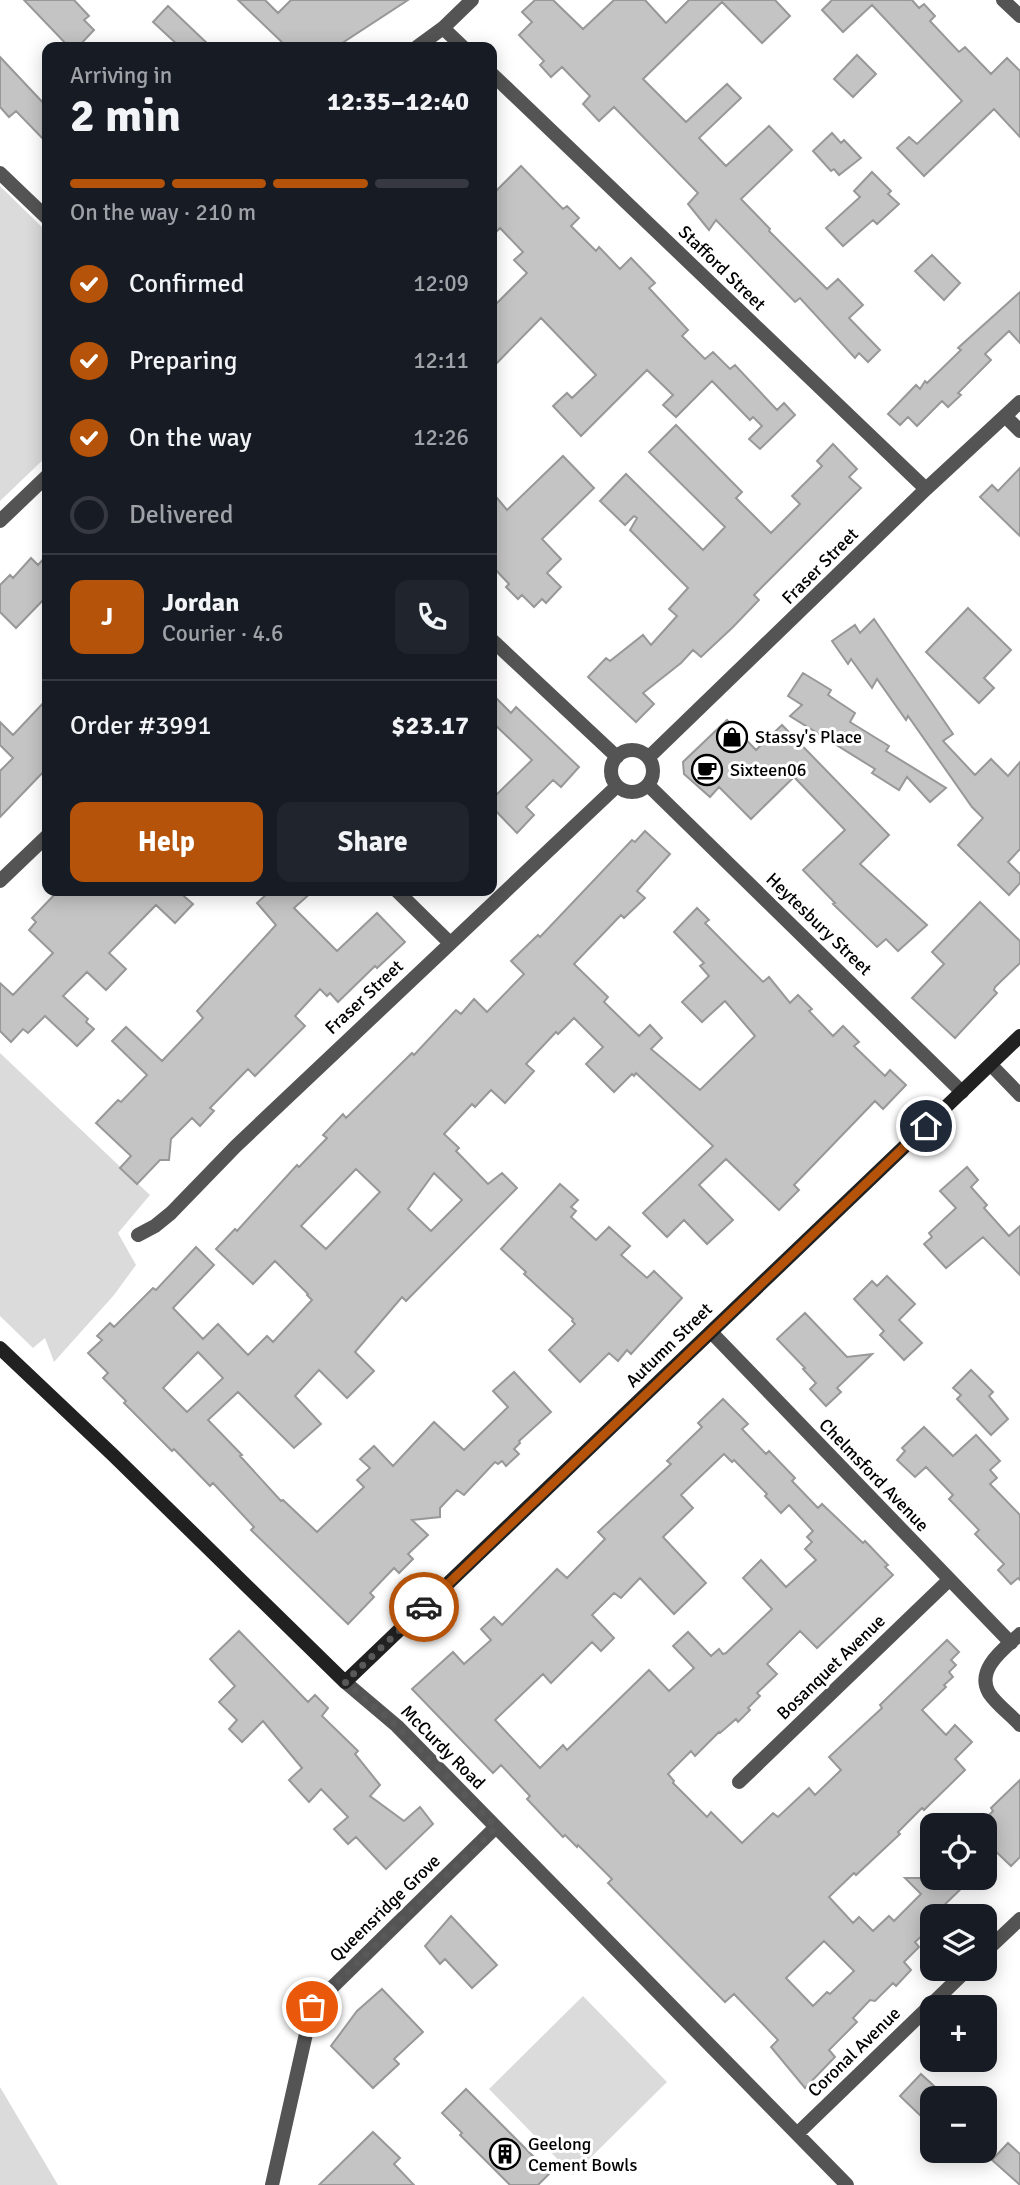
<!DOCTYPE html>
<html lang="en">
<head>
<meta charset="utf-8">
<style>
	:root { --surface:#171b24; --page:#20242c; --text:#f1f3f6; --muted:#9ea1a6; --line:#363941; --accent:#b45309 }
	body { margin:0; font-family:Signika,sans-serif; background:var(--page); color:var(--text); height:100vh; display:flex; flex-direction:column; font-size:26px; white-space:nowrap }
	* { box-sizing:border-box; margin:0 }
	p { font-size:23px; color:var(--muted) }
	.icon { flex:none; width:38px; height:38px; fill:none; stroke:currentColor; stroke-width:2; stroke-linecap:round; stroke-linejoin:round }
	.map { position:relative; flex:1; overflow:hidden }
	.side { position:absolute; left:42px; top:42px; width:455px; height:854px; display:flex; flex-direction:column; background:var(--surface); border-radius:14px; box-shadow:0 4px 18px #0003 }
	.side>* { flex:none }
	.fabs { position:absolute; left:920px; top:1813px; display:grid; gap:14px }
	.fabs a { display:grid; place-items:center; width:77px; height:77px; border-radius:14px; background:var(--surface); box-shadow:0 4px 18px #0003; font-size:35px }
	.pin { position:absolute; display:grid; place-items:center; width:60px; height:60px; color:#fff; margin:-30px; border:4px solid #fff; border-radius:50%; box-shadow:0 2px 7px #0007 }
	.courier { position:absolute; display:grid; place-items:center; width:70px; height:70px; margin:-35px; border:5px solid #b45309; border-radius:50%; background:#fff; color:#222; box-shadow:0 2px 9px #0007 }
	.summary em { font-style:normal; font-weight:700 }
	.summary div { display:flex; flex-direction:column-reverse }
	.summary { display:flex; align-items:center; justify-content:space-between; height:119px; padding:0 28px }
	h1 { font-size:46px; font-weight:700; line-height:52px }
	.bar { display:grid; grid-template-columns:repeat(4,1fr); gap:10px 7px; align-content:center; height:84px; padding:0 28px }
	.bar i { height:9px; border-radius:5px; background:var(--line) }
	.bar .current { background:var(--accent) }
	.bar p { grid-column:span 4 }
	.line { display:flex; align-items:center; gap:18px; padding:0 28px; border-top:2px solid var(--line) }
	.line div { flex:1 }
	.round { display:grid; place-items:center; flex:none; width:74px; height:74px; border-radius:14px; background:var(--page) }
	ol { padding:0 28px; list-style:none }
	li { display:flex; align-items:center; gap:21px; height:77px }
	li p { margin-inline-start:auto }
	li .icon { padding:7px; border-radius:50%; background:var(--accent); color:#fff; stroke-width:4 }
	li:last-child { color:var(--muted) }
	li i { width:38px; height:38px; border:4px solid var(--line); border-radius:50% }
	.button { display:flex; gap:14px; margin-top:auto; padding:14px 28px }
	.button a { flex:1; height:80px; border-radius:14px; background:var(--accent); color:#fff; font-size:28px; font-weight:700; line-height:80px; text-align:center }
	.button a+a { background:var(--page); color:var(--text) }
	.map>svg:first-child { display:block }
	.green { fill:#dbdbdb }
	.building { fill:#c4c4c4; stroke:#989898; stroke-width:2; fill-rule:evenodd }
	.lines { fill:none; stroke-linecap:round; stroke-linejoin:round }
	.street { stroke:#545454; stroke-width:14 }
	.secondary { stroke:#212121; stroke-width:14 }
	.done { stroke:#595959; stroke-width:7; stroke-dasharray:0 12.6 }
	.route { stroke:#b45309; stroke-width:9 }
	.labels { text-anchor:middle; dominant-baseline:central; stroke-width:6; stroke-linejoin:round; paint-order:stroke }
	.street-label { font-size:18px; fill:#000; stroke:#fff }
	.poi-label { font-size:18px; fill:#000; stroke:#fff; text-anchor:start }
</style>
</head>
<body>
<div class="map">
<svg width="1020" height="2185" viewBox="0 0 1020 2185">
	<rect width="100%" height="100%" fill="#fff"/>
	<path class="green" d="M0,186L47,232V456L0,501Z
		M0,1053L150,1195L118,1233L136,1265L114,1295L54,1362L45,1338L33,1348L0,1316Z
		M583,1996L667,2082L573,2175L489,2089Z
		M0,2087L58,2185H0Z"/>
	<path class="building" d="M24,0H74L89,16L84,20L94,30L78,47H69Z
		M238,0H265L278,13L291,0H408L336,47H287Z
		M535,0H553L583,29L614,0H645L666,23L689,0H775L790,16L762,43L722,2L643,79L686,122L727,84L741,98L699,138L726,166L769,126L792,150L741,199L770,229L769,231L827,289L838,279L863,305L849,318L880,350L868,362L859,353L855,358L800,298L795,302L716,220L709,230L688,204L698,193L614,107L599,121L583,104L590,96L562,67L551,77L540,65L544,61L519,35L532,22L522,12Z
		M832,0H912L919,8L924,4L935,16L930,21L959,52L965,47L991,74L1007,58L1020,71V137L994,109L924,176L897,148L909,137L917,144L962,101L872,5L843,32L822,10Z
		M168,6L211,47H180L153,22Z
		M857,55L876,74L853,97L834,79Z
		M0,57L47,107V143L16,111L9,117L0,107Z
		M832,133L841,143L844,140L861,158L839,175L834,169L831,171L813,151Z
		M521,166L563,209L567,206L579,218L571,226L596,251L599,247L620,269L631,258L655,283L649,288L688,330L682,336L705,359L713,352L730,369L735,365L777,410L784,403L795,415L760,449L749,439L762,426L753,417L750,420L712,381L676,417L663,405L673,395L647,370L581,436L553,406L567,393L572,398L596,375L541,318L492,368V308L527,273L514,260L523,252L500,228L492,236V195Z
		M872,172L891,191L888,194L899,204L877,224L873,220L843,246L826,228L860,197L854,191Z
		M932,255L960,283L944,300L915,271Z
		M1020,292V343L1009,331L985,354L991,360L958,393L961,395L948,407L942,401L917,426L908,417L900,425L888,414L916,385L920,389L925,381L927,383L961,350L958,348Z
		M676,425L742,492L736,498L771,533L800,504L792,496L822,466L817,461L833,444L857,469L849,477L861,488L754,595L759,600L732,628L701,657L693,650L681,663L643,693L654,704L636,722L588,677L606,658L610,661L643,635L651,645L677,616L669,609L688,588L630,530L637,518L634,516L625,525L600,501L626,474L703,550L725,527L649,452Z
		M563,456L594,488L542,539L561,559L547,573L561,587L546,603L542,599L534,607L522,595L518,599L506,587L509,584L492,566V492L507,510Z
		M1020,468V536L980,497L992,485L998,491Z
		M47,555V596L16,628L0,612V585L10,575L13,578L31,558L38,565Z
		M968,608L1011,650L984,678L994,688L979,703L926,652Z
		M874,619L953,734L943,741L975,775L991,759L1008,776L1020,762V849L1008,862L1020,874V883L1009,895L958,845L983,818L972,807L908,716L906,720L877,679L872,688L851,659L848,664L832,641L855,625L860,633Z
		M803,673L831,690L828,695L855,713L850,722L889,746L886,751L946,788L930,802L907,777L899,790L872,773L875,769L790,716L802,705L788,696Z
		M492,694L511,713L516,707L579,767L561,787L553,780L526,807L534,815L517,833L492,807V799L532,760L492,722Z
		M47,699V768L0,817V771L13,758L0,745V722L13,735Z
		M727,720L756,750L782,725L889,835L860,864L927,925L898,951L886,939L877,947L833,904L835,903L803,870L845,830L794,777L751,819L719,787L710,797L684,774L683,762Z
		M645,831L670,854L637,891L645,898L624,918L621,915L574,964L608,997L604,1002L639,1036L650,1025L662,1038L651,1049L700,1090L755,1036L725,1001L702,1022L682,1002L709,976L700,966L704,963L674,932L697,908L709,920L705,923L763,982L769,977L790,1003L798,995L812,1009L809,1011L833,1036L843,1026L859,1042L854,1046L885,1076L890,1070L906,1085L883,1109L875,1101L794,1185L799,1190L779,1210L726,1159L699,1185L733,1220L707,1244L684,1220L667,1237L643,1213L713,1146L636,1073L634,1076L632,1074L614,1092L586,1064L603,1047L574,1018L558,1034L556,1032L526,1064L534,1071L505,1103L491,1090L475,1107L472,1104L444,1134L459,1148L456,1151L460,1155L488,1184L502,1173L517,1188L406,1301L402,1297L355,1352L374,1371L347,1398L319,1370L295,1396L321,1424L294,1448L238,1392L208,1420L242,1455L240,1456L281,1501L283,1500L317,1532L364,1487L357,1480L370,1468L360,1459L374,1446L393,1466L434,1422L464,1450L508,1407L493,1391L514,1372L551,1412L519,1441L520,1443L514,1449L519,1454L506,1466L502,1461L498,1464L495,1462L464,1495L457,1490L440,1508V1517L412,1520L428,1535L408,1554L413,1559L399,1573L394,1568L370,1593L374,1597L348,1624L251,1530L254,1527L213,1483L210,1486L174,1449L172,1451L124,1403L126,1401L103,1378L108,1373L88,1353L102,1340L97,1336L110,1323L114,1327L153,1288L156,1290L196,1247L214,1265L173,1308L203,1339L218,1324L248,1355L267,1336L273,1342L312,1300L307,1295L308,1294L275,1261L253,1284L216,1249L235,1229L237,1231L297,1165L299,1167L327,1138L323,1135L343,1114L346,1118L412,1053L414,1055L456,1010L461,1014L474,999L487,1012L524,974L511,961L538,935L540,937L632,840L635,842ZM356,1169L380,1192L326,1249L301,1226ZM434,1173L462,1200L431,1231L408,1209ZM198,1352L223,1378L187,1412L163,1388Z
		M58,891H178L193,904L175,923L156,905L109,953L126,969L106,990L87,972L63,996L88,1019L86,1022L94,1029L77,1046L45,1016L28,1033L23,1029L11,1042L0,1031V983L13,995L53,953L29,930L36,922L32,918Z
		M270,891H313L294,908L337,951L377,913L405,942L377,968L375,966L338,1002L330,993L327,996L320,989L295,1016L305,1026L255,1076L248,1069L210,1108L214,1111L200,1126L192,1118L171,1139L169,1160H160L137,1184L120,1168L131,1156L96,1123L118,1100L121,1102L147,1075L112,1041L126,1027L162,1061L203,1018L197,1011L276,925L257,903Z
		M980,902L1020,941V963L995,987L994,990L997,993L955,1038L912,998L944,964L932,952Z
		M967,1167L978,1180L971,1187L987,1205L984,1208L1009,1236L1020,1226V1275L983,1237L946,1268L924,1244L932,1237L929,1233L956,1208L940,1191Z
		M560,1184L578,1200L571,1207L576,1211L571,1217L596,1240L609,1227L630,1246L621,1255L647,1278L654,1271L682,1298L631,1354L627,1350L618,1361L609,1353L580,1382L549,1350L575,1324L572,1321L573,1319L524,1274L526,1272L501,1249Z
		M887,1276L915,1304L899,1320L922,1343L904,1360L880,1335L884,1331L854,1299L872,1281L877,1286Z
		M805,1313L847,1357L872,1354L837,1388L841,1392L826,1406L810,1389L816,1383L803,1369L805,1368L777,1339Z
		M971,1370L993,1392L989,1396L1008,1419L991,1435L957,1399L961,1395L953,1388Z
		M723,1399L748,1424L742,1429L766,1454L769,1451L795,1478L792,1481L818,1508L822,1504L863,1543L865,1541L888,1565L885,1567L893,1575L817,1648L800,1631L767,1664L777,1674L757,1693L760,1696L748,1708L750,1710L738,1722L736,1719L720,1733L719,1732L695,1756L691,1751L668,1774L674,1781L673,1783L707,1817L711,1812L742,1843L773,1813L778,1817L809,1788L815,1795L841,1770L829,1757L882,1708L880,1705L947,1640L959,1652L951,1660L956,1665L949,1672L953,1677L944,1685L946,1687L922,1710L946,1735L955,1725L972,1742L955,1759L965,1770L924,1810L922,1808L898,1832L900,1834L856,1875L854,1873L829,1897L853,1923L859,1917L873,1931L889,1916L894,1921L921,1894L905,1878H972L931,1918L933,1920L925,1928L927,1931L915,1942L919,1947L904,1962L911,1970L896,1986L893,1983L875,2001L870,2000L853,2018L857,2022L829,2050L835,2057L805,2088L771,2047L778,2040L734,1994L725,2002L608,1883L612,1879L578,1845L577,1847L565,1835L563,1837L527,1799L530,1796L501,1765L493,1773L412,1689L453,1652L464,1664L491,1640L481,1629L494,1617L502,1625L557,1569L567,1578L605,1539L598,1532L671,1464L667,1461L702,1427L698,1423ZM724,1454L732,1462L734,1460L767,1494L765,1496L781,1513L789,1505L813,1531L807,1537L812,1542L805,1549L816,1560L786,1587L761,1560L743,1578L772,1609L726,1653L723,1654L719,1649L711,1656L688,1632L673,1646L694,1668L669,1691L649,1670L567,1750L563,1745L540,1768L495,1720L543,1674L551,1683L592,1642L601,1651L614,1638L592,1615L614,1593L621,1598L640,1578L674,1614L706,1583L663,1537L693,1508L681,1495ZM824,1941L854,1971L830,1994L827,1992L813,2006L786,1978Z
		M924,1427L953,1456L976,1435L1000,1461L990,1470L997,1478L990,1484L1020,1515V1580L1018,1578L1011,1584L998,1570L1004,1564L975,1534L979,1530L949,1499L953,1495L926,1467L915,1477L897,1460L905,1451L902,1448Z
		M239,1631L308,1702L315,1695L328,1708L322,1716L358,1751L355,1754L380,1785L370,1796L404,1821L420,1807L433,1824L386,1869L356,1837L348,1844L334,1829L348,1817L321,1789L309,1802L289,1780L302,1768L263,1721L242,1742L229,1729L237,1720L219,1702L235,1686L210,1659Z
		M1020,1780V1857L1011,1866L985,1841V1819L993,1811L991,1808Z
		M451,1916L497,1965L472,1988L445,1959L440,1964L425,1946Z
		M382,1989L423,2032L394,2059L399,2064L373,2088L331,2046L357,2011Z
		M921,2074L947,2098H933V2107L923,2118L900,2096Z
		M466,2089L550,2173L538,2185H510L460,2135L462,2133L442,2113Z
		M373,2132L400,2158L394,2164L414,2185H319Z
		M1008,2143L1020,2154V2185L992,2160Z"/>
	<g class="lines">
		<path class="street" d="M1003,0L1020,16
			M443,28L463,47
			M417,47L443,28L472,0
			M492,74L926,489
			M0,173L47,218
			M1005,416L1020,431
			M0,521L47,476
			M492,640L617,757
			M611 771a21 21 0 1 1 42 0a21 21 0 1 1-42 0Z
			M649,757L926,489L1020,402
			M648,785L962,1092
			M0,881L47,836
			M397,891L450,943
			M991,1065L1020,1095
			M138,1235L155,1226L171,1213L236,1146L617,786
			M711,1332L1011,1643
			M1020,1634C1005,1648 975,1669 989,1693C996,1704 1011,1715 1020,1725
			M345,1682L397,1726L847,2185
			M739,1782L949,1580
			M985,1952L1020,1919
			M797,2134L968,1969
			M272,2185L312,2007L496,1827"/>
		<path class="secondary" d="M0,1348L113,1455L345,1682L1020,1036"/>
	</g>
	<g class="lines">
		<path class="done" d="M312,2007L496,1827L397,1726L345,1682L424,1607"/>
		<path class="route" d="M424,1607L926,1126"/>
	</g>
	<defs>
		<g id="shop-ring" transform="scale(1.575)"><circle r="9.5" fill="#fff" stroke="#000" stroke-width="1.5"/><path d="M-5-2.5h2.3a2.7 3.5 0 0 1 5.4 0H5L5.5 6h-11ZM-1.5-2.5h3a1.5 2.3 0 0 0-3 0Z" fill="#000"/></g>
		<g id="cafe-ring" transform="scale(1.575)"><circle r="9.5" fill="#fff" stroke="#000" stroke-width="1.5"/><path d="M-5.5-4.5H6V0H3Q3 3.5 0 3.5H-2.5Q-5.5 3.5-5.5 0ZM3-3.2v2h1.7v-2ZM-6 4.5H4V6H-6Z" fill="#000"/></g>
		<g id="building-ring" transform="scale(1.575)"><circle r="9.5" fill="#fff" stroke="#000" stroke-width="1.5"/><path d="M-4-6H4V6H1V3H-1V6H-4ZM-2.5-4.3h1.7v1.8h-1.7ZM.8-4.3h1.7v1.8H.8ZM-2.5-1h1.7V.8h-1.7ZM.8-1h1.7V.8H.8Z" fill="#000"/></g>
	</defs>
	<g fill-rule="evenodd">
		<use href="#shop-ring" x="732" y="737"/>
		<use href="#cafe-ring" x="707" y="770"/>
		<use href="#building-ring" x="505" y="2154"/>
	</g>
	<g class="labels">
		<g class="street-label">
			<text transform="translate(722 268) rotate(44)">Stafford Street</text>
			<text transform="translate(820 566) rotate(-45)">Fraser Street</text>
			<text transform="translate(819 924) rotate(44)">Heytesbury Street</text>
			<text transform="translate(364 997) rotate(-43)">Fraser Street</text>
			<text transform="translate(669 1345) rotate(-44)">Autumn Street</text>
			<text transform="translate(874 1475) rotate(46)">Chelmsford Avenue</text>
			<text transform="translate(831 1667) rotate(-44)">Bosanquet Avenue</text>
			<text transform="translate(443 1747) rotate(45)">McCurdy Road</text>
			<text transform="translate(385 1908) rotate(-44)">Queensridge Grove</text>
			<text transform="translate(854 2052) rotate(-44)">Coronal Avenue</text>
		</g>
		<g class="poi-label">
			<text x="755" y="737">Stassy's Place</text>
			<text x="730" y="770">Sixteen06</text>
			<text x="528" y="2144">Geelong<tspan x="528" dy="21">Cement Bowls</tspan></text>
		</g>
	</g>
</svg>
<div class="fabs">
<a><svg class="icon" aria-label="locate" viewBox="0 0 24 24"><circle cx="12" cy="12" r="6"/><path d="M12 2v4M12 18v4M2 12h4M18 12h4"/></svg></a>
<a><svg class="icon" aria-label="layers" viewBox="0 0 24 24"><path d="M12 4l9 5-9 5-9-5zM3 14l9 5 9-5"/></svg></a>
<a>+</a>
<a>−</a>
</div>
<div class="pin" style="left:312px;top:2007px;background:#ea580c"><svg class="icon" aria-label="bag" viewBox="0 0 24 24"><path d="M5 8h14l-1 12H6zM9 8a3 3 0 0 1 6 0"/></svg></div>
<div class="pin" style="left:926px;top:1126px;background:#1f2937"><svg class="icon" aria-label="home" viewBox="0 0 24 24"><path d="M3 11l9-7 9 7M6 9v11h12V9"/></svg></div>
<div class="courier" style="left:424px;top:1607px"><svg class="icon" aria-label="car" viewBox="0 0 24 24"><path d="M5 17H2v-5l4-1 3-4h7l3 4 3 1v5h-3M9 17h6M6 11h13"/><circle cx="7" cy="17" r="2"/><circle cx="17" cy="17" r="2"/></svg></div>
<section class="side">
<div class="summary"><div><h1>2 min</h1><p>Arriving in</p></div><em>12:35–12:40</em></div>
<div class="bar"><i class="current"></i><i class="current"></i><i class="current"></i><i></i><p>On the way · 210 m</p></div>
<ol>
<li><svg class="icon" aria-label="check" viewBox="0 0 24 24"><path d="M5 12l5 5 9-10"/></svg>Confirmed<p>12:09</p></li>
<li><svg class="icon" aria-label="check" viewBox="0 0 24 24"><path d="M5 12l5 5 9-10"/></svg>Preparing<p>12:11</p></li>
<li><svg class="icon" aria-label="check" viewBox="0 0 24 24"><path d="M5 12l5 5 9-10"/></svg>On the way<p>12:26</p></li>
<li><i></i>Delivered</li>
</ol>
<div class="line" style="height:126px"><b class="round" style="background:var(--accent);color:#fff">J</b><div><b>Jordan</b><p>Courier · 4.6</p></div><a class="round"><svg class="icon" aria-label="phone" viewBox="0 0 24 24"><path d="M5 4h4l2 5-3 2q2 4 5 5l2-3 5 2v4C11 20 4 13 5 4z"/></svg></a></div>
<div class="line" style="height:91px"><div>Order #3991</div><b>$23.17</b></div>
<div class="button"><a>Help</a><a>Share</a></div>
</section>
</div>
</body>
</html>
